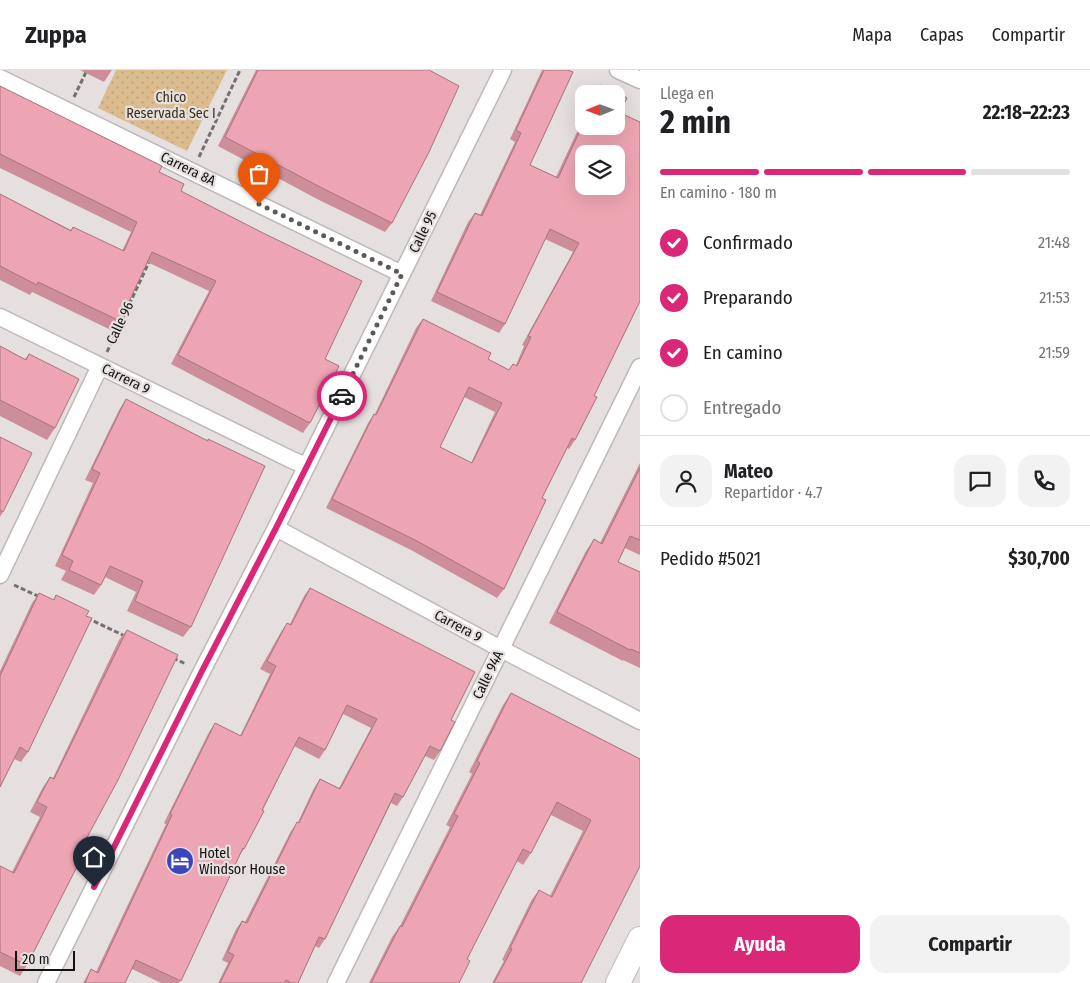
<!DOCTYPE html>
<html lang="es">
<head>
<meta charset="utf-8">
<style>
	:root { --surface:#fff; --page:#f2f2f2; --text:#202124; --muted:#757577; --line:#e0e0e0; --accent:#db2777 }
	body { margin:0; font-family:"Fira Sans Condensed",sans-serif; background:var(--page); color:var(--text); height:100vh; display:flex; flex-direction:column; font-size:19px; white-space:nowrap }
	* { box-sizing:border-box; margin:0 }
	p { font-size:16px; color:var(--muted) }
	.icon { flex:none; width:28px; height:28px; fill:none; stroke:currentColor; stroke-width:2; stroke-linecap:round; stroke-linejoin:round }
	.map { position:relative; flex:1; overflow:hidden }
	.sheet { display:flex; flex-direction:column; background:var(--surface); width:450px }
	.sheet>* { flex:none }
	.needle { width:32px; rotate:269deg }
	.controls { position:absolute; left:575px; top:15px; display:grid; gap:10px }
	.controls a { display:grid; place-items:center; width:50px; height:50px; border-radius:10px; background:var(--surface); box-shadow:0 5px 20px #0002; font-size:25px }
	.scale { position:absolute; left:15px; bottom:12px; width:60px; box-sizing:border-box; padding-left:5px; border:2px solid #121010; border-top:0; font-size:14px; line-height:18px; white-space:nowrap; color:#121010; -webkit-text-stroke:4px #e5e0df; paint-order:stroke }
	.pin { position:absolute; display:grid; place-items:center; width:42px; height:42px; color:#fff; margin:-51px -21px; border-radius:50% 50% 50% 0; rotate:-45deg; box-shadow:0 0 5px #0007 }
	.pin .icon { rotate:45deg }
	.courier { position:absolute; display:grid; place-items:center; width:50px; height:50px; margin:-25px; border:4px solid #db2777; border-radius:50%; background:#fff; color:#222; box-shadow:0 1px 6px #0007 }
	.summary em { font-style:normal; font-weight:700 }
	.summary div { display:flex; flex-direction:column-reverse }
	.summary { display:flex; align-items:center; justify-content:space-between; height:85px; padding:0 20px }
	h1 { font-size:32px; font-weight:700; line-height:38px }
	.bar { display:grid; grid-template-columns:repeat(4,1fr); gap:8px 5px; align-content:center; height:60px; padding:0 20px }
	.bar i { height:6px; border-radius:4px; background:var(--line) }
	.bar .selected { background:var(--accent) }
	.bar p { grid-column:span 4 }
	.line { display:flex; align-items:center; gap:12px; padding:0 20px; border-top:1px solid var(--line) }
	.line div { flex:1 }
	.round { display:grid; place-items:center; flex:none; width:52px; height:52px; border-radius:15px; background:var(--page) }
	ol { padding:0 20px; list-style:none }
	li { display:flex; align-items:center; gap:15px; height:55px }
	li p { margin-inline-start:auto }
	li .icon { padding:5px; border-radius:50%; background:var(--accent); color:#fff; stroke-width:4 }
	li:last-child { color:var(--muted) }
	li i { width:28px; height:28px; border:2px solid var(--line); border-radius:50% }
	.button { display:flex; gap:10px; margin-top:auto; padding:10px 20px }
	.button a { flex:1; height:58px; border-radius:15px; background:var(--accent); color:#fff; font-size:20px; font-weight:700; line-height:58px; text-align:center }
	.button a+a { background:var(--page); color:var(--text) }
	header { display:flex; align-items:center; gap:30px; box-sizing:border-box; height:70px; padding:0 25px; background:var(--surface); border-bottom:1px solid var(--line) }
	header strong { font-size:24px }
	nav { display:flex; gap:28px; margin-inline-start:auto; font-size:18px }
	main { display:flex; flex:1; min-height:0 }
	.map>svg:first-child { display:block }
	.park { fill:url(#park-dots) }
	.lines { fill:none; stroke-linecap:round; stroke-linejoin:round }
	.minor-casing { stroke:#beb9b8; stroke-width:19 }
	.secondary-casing { stroke:#beb9b8; stroke-width:26 }
	.path { stroke:#747170; stroke-width:3; stroke-dasharray:5 2.5; stroke-linecap:butt }
	.minor { stroke:#fff; stroke-width:16 }
	.secondary { stroke:#fff; stroke-width:24 }
	.wall { fill:#cd8e9a; fill-rule:evenodd }
	.building { fill:#eea5b3; stroke:#a7747d; fill-rule:evenodd }
	.done { stroke:#5c5958; stroke-width:5; stroke-dasharray:0 9 }
	.route { stroke:#db2777; stroke-width:6 }
	.labels { text-anchor:middle; dominant-baseline:central; stroke-width:4.5; stroke-linejoin:round; paint-order:stroke }
	.park-label { font-size:14px; fill:#402f14; stroke:#e5e0df }
	.street-label { font-size:14px; fill:#121010; stroke:#e5e0df }
	.poi-label { font-size:14px; fill:#121010; stroke:#e5e0df; text-anchor:start }
</style>
</head>
<body>
<header>
<strong>Zuppa</strong>
<nav><a>Mapa</a><a>Capas</a><a>Compartir</a></nav>
</header>
<main>
<div class="map">
<svg width="640" height="913" viewBox="0 0 640 913">
	<defs>
		<pattern id="park-dots" width="8" height="8" patternUnits="userSpaceOnUse" patternTransform="scale(1.25)"><rect width="8" height="8" fill="#dbbc8f"/><path d="M2 2h.1M6 6h.1" fill="none" stroke="#bba17a" stroke-width="1.8" stroke-linecap="round"/></pattern>
	</defs>
	<rect width="100%" height="100%" fill="#e5e0df"/>
	<path class="park" d="M116,0H227L187,81L98,38Z"/>
	<g class="lines">
		<g class="minor-casing">
			<path id="minor" d="M618,0L640,10
				M0,8L402,204
				M0,247L292,390L307,396
				M276,458L501,579L640,651
				M0,505L100,296
				M46,913L202,601L276,458L503,0
				M336,913L640,297"/>
		</g>
		<g class="secondary-casing">
			<path id="secondary" d="M618,913L640,869"/>
		</g>
		<path class="path" d="M74,27L87,0
			M199,87L240,0
			M107,282L150,190
			M14,515L40,527
			M87,548L127,567
			M173,588L186,594"/>
		<use href="#minor" class="minor"/>
		<use href="#secondary" class="secondary"/>
	</g>
	<path class="wall" d="M80,0H112L104,12Z
		M256,0H429L392,153L385,162L319,130L218,76Z
		M542,0H568L573,2L530,95L556,107L584,47V56H616V24H594L600,15L627,28L620,43L640,52V231L594,326L597,327L575,370L569,379L567,378L542,428L546,430L504,519L497,528L411,480L326,438L368,353L374,344H375L416,258L423,249L491,283L488,289L509,300L513,294L516,295L524,276L522,275L573,182L545,169L505,254L499,263L431,231L468,152L475,143L480,145L515,72L510,69ZM584,84H616V116H584ZM464,327L495,342L471,393L440,377Z
		M0,16L159,102L181,121L325,289L310,353L303,363L171,294L209,221L147,192L120,251L113,261L32,222L30,225L0,210V124L71,160L73,157L122,181L131,162L0,98Z
		M0,276L25,289L29,284L55,358L47,370L0,346Z
		M126,329L191,557L183,567L127,541L136,522L105,507L101,515L94,525L61,510L66,501L55,496L93,413L85,410L119,340Z
		M0,367L3,442L0,447Z
		M640,393V485L625,478L618,492L640,502V598L623,590V591L549,553L586,481L594,469L600,473Z
		M310,518L451,650L440,681L434,690L425,686L403,727L397,736L391,733L325,869L319,878L315,876L298,913H218L228,893L222,890L236,859L242,851L245,852L291,761L298,752L314,718L320,709L339,718L371,658L343,644L325,680L319,689L294,676L244,779L238,787L179,913H161L132,899L125,913H83L91,899L96,902L166,754L164,753L209,662L215,653L240,666L270,604L260,599L281,562L287,553L290,554L304,526Z
		M39,523L53,530L56,525L28,682L21,692L14,689L0,717V601L32,533Z
		M127,560L84,773L27,895L20,906L0,896V796L12,802L40,747L30,742L43,717L50,707L53,708L119,570Z
		M511,623L640,689L609,856L581,913H492L504,891L502,890L531,831L539,820L550,826L583,761L551,745L531,783L523,795L517,791L467,889L459,913H369L392,867L400,856L450,757L446,755L472,704L469,702L503,635Z"/>
	<path class="building" d="M258,0H429L459,16L429,82L392,153L326,120L225,67Z
		M544,0H568L573,2L530,95L558,108L584,52V56H616V24H596L600,15L627,28L620,43L640,52V231L594,326L597,327L575,370L572,368L542,428L546,430L504,519L417,471L332,429L374,344L376,345L423,249L491,283L488,289L509,300L513,294L517,296L531,267L528,266L579,173L550,159L505,254L437,222L475,143L482,146L521,63L516,60ZM584,84H616V116H584ZM469,317L502,333L472,393L440,377Z
		M0,16L162,96L159,102L184,114L181,121L261,162L362,211L325,289L339,296L310,353L178,285L216,211L152,182L120,251L38,212L37,215L0,196V124L71,161L73,157L124,181L137,152L0,84Z
		M0,276L26,290L29,284L79,309L55,358L0,330Z
		M126,329L208,371V369L265,396L191,557L135,531L143,511L110,496L101,515L69,500L73,491L62,485L100,403L92,399Z
		M0,367L32,383L3,442L0,440Z
		M640,398V470L630,466L618,492L640,502V583L631,579L630,580L557,542L594,469L602,474Z
		M310,518L475,602L451,650L455,652L440,681L430,676L403,727L395,723L325,869L319,867L298,913H292L286,910L284,913H220L234,885L228,882L242,851L247,853L297,752L299,753L320,709L340,719L377,649L347,635L325,680L299,667L262,740L264,741L244,779L243,778L181,911L136,890L125,913H85L91,899L98,903L172,745L170,744L215,653L241,666L276,596L267,591L287,553L291,555Z
		M39,523L54,530L56,525L89,541L86,546L92,548L28,682L20,677L0,717V606Z
		M127,560L178,585L118,710L84,773L88,775L27,895L0,882V796L14,803L47,737L37,732L50,707L54,709Z
		M511,623L640,689V796L581,913H494L512,879L510,878L539,820L552,827L591,750L557,732L531,783L523,779L467,889L470,891L459,913H371L400,856L402,857L458,746L454,744L480,693L477,691Z"/>
	<g class="lines">
		<path class="done" d="M259,134L402,204L342,326"/>
		<path class="route" d="M94,817L202,601L276,458L342,326"/>
	</g>
	<defs>
		<g id="hotel-disc" transform="scale(1.4375)"><circle r="9.5" fill="#3a46ba" stroke="#e5e0df"/><path d="M-6-4.5h1.5V1H6V5H4.5V3h-9V5H-6ZM-4 0a1.8 1.8 0 1 1 3.6 0ZM.5 0V-2.5h3Q6-2.5 6 0Z" fill="#fff"/></g>
	</defs>
	<g fill-rule="evenodd">
		<use href="#hotel-disc" x="180" y="791"/>
	</g>
	<g class="labels">
		<g class="park-label">
			<text x="171" y="27">Chico<tspan x="171" dy="16">Reservada Sec I</tspan></text>
		</g>
		<g class="street-label">
			<text transform="translate(188 99) rotate(26)">Carrera 8A</text>
			<text transform="translate(423 162) rotate(-64)">Calle 95</text>
			<text transform="translate(120 253) rotate(-65)">Calle 96</text>
			<text transform="translate(126 309) rotate(26)">Carrera 9</text>
			<text transform="translate(458 556) rotate(28)">Carrera 9</text>
			<text transform="translate(488 605) rotate(-64)">Calle 94A</text>
		</g>
		<g class="poi-label">
			<text x="199" y="783">Hotel<tspan x="199" dy="16">Windsor House</tspan></text>
		</g>
	</g>
</svg>
<div class="controls">
<a><svg class="needle" viewBox="-14 -14 28 28"><path d="M0-13l5 13h-10z" fill="#e53935"/><path d="M0 13l5-13h-10z" fill="#757577"/></svg></a>
<a><svg class="icon" aria-label="layers" viewBox="0 0 24 24"><path d="M12 4l9 5-9 5-9-5zM3 14l9 5 9-5"/></svg></a>
</div>
<div class="scale">20 m</div>
<div class="pin" style="left:259px;top:134px;background:#ea580c"><svg class="icon" aria-label="bag" viewBox="0 0 24 24"><path d="M5 8h14l-1 12H6zM9 8a3 3 0 0 1 6 0"/></svg></div>
<div class="pin" style="left:94px;top:817px;background:#1f2937"><svg class="icon" aria-label="home" viewBox="0 0 24 24"><path d="M3 11l9-7 9 7M6 9v11h12V9"/></svg></div>
<div class="courier" style="left:342px;top:326px"><svg class="icon" aria-label="car" viewBox="0 0 24 24"><path d="M5 17H2v-5l4-1 3-4h7l3 4 3 1v5h-3M9 17h6M6 11h13"/><circle cx="7" cy="17" r="2"/><circle cx="17" cy="17" r="2"/></svg></div>
</div>
<section class="sheet">
<div class="summary"><div><h1>2 min</h1><p>Llega en</p></div><em>22:18–22:23</em></div>
<div class="bar"><i class="selected"></i><i class="selected"></i><i class="selected"></i><i></i><p>En camino · 180 m</p></div>
<ol>
<li><svg class="icon" aria-label="check" viewBox="0 0 24 24"><path d="M5 12l5 5 9-10"/></svg>Confirmado<p>21:48</p></li>
<li><svg class="icon" aria-label="check" viewBox="0 0 24 24"><path d="M5 12l5 5 9-10"/></svg>Preparando<p>21:53</p></li>
<li><svg class="icon" aria-label="check" viewBox="0 0 24 24"><path d="M5 12l5 5 9-10"/></svg>En camino<p>21:59</p></li>
<li><i></i>Entregado</li>
</ol>
<div class="line" style="height:90px"><a class="round"><svg class="icon" aria-label="person" viewBox="0 0 24 24"><circle cx="12" cy="8" r="4"/><path d="M4 21q1-7 8-7t8 7"/></svg></a><div><b>Mateo</b><p>Repartidor · 4.7</p></div><a class="round"><svg class="icon" aria-label="chat" viewBox="0 0 24 24"><path d="M4 5h16v11H9l-5 4z"/></svg></a><a class="round"><svg class="icon" aria-label="phone" viewBox="0 0 24 24"><path d="M5 4h4l2 5-3 2q2 4 5 5l2-3 5 2v4C11 20 4 13 5 4z"/></svg></a></div>
<div class="line" style="height:65px"><div>Pedido #5021</div><b>$30,700</b></div>
<div class="button"><a>Ayuda</a><a>Compartir</a></div>
</section>
</main>
</body>
</html>
